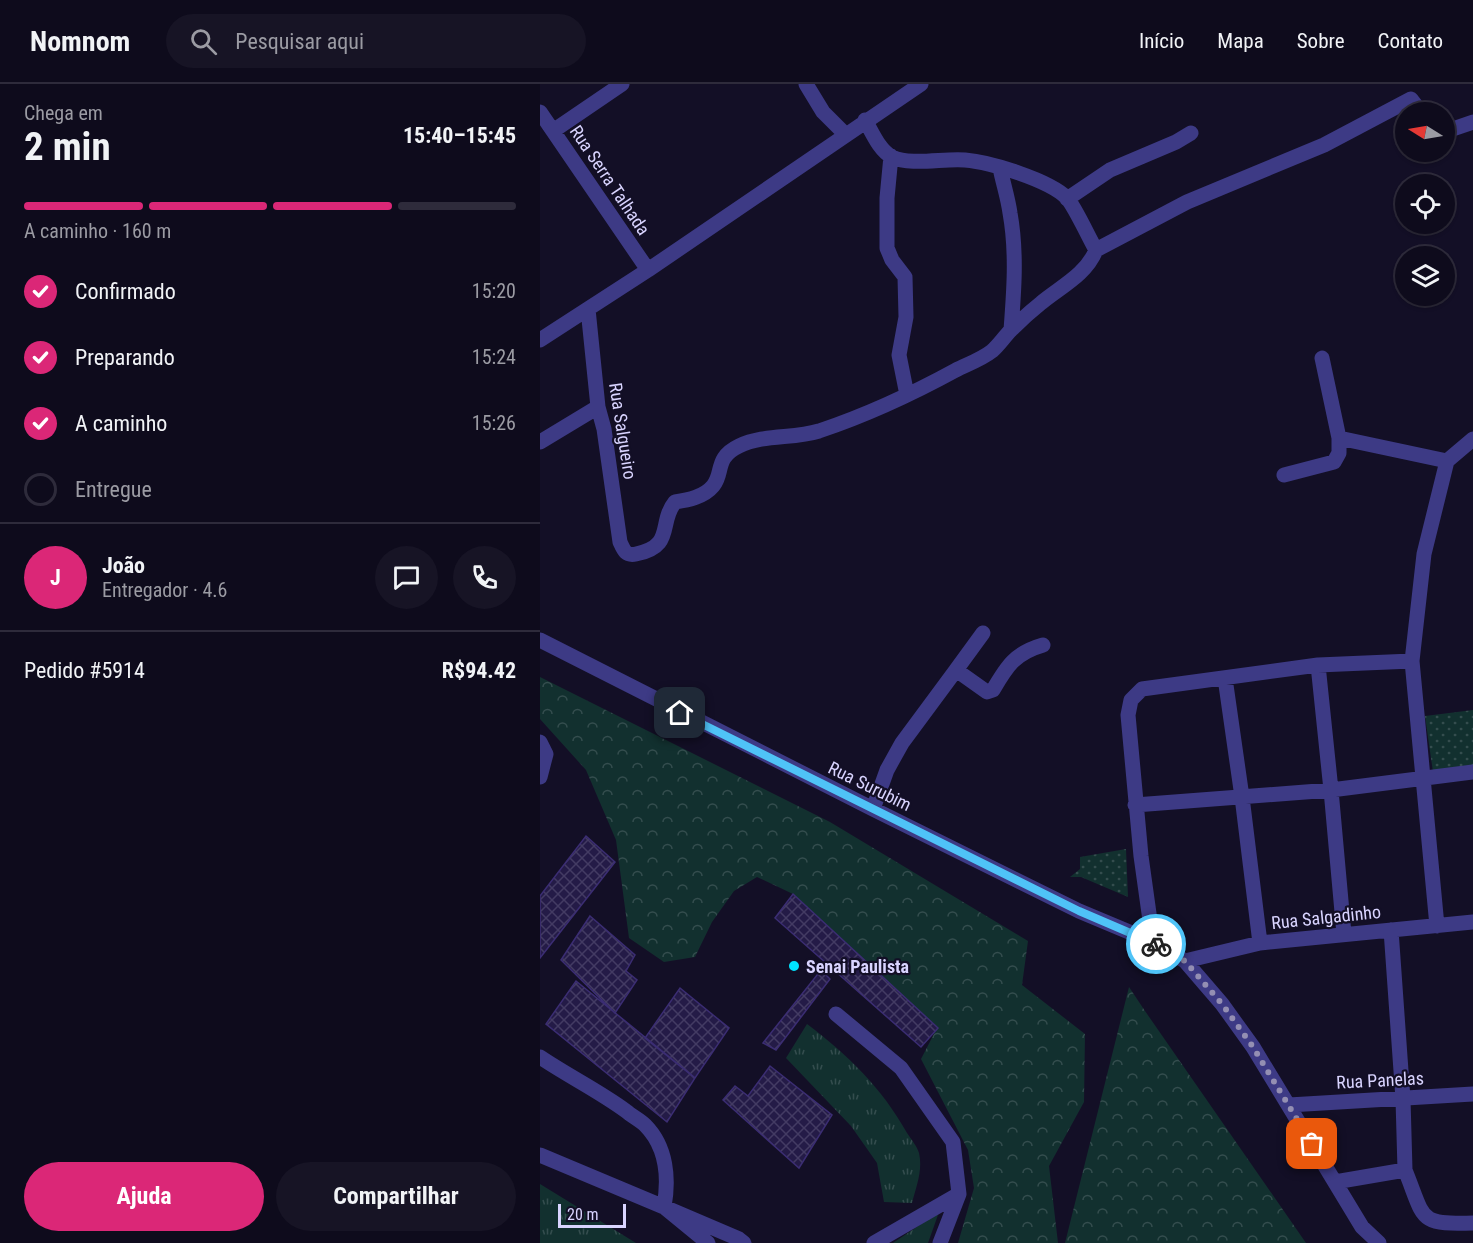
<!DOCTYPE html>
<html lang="pt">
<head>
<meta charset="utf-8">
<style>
	:root { --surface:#0e0b1c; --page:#171425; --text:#f1f3f6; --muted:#9b9ba3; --line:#2e2b3b; --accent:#db2777 }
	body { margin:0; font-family:"Roboto Condensed",sans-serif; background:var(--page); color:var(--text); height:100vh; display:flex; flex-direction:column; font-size:22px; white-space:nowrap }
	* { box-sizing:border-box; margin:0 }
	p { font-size:20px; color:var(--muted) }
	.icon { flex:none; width:33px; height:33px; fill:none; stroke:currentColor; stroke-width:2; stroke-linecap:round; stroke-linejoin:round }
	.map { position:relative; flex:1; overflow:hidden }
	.sheet { display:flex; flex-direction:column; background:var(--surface); width:540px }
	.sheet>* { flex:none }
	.needle { width:39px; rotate:281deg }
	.tools { position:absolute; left:855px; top:18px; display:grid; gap:12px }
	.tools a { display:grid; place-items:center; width:60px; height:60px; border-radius:50%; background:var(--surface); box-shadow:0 2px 4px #0004,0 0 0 2px var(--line); font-size:30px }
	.scale { position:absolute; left:18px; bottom:15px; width:68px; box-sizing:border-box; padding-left:6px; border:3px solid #d9d4ff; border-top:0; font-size:16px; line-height:21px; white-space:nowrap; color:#d9d4ff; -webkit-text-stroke:4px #130f26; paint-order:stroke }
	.pin { position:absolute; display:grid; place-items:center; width:51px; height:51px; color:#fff; margin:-26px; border-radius:12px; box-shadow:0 3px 9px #0006 }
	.courier { position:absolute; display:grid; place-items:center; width:60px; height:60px; margin:-30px; border:4px solid #4fc3f7; border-radius:50%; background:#fff; color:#222; box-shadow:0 2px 8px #0007 }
	.headline em { font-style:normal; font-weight:700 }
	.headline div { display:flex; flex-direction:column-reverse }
	.headline { display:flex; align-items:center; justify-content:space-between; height:102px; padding:0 24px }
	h1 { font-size:39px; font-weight:700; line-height:45px }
	.bar { display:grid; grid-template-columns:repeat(4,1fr); gap:9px 6px; align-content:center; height:72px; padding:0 24px }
	.bar i { height:8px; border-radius:4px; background:var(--line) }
	.bar .on { background:var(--accent) }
	.bar p { grid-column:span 4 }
	.line { display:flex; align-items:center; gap:15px; padding:0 24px; border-top:2px solid var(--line) }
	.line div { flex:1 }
	.round { display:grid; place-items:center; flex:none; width:63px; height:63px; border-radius:32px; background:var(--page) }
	ol { padding:0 24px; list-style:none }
	li { display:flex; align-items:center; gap:18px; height:66px }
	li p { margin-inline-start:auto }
	li .icon { padding:6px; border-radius:50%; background:var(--accent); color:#fff; stroke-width:4 }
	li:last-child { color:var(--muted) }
	li i { width:33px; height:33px; border:3px solid var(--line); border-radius:50% }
	.cta { display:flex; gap:12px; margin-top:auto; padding:12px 24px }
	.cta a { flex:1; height:69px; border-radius:36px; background:var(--accent); color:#fff; font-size:24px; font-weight:700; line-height:69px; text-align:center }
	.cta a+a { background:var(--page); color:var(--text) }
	header { display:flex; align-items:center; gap:36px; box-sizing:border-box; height:84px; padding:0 30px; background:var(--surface); border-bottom:2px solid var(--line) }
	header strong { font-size:28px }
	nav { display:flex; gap:33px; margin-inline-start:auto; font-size:21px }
	.search { width:420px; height:54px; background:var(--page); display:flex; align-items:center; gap:15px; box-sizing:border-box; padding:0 21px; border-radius:33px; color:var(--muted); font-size:22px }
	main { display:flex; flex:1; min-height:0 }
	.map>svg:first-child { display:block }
	.grass { fill:url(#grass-tufts) }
	.forest { fill:url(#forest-crowns) }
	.park { fill:url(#park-dots) }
	.building { fill:url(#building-cross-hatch); stroke:#3b2d73; stroke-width:1.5 }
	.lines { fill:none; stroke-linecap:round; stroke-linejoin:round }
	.minor { stroke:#3d3a85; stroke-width:15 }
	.done { stroke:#948fb3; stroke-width:6; stroke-dasharray:0 10.8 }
	.route { stroke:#4fc3f7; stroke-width:8 }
	.poi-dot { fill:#00e5ff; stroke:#130f26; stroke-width:2 }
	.labels { text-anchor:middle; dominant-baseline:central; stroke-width:4.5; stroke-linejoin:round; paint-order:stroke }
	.street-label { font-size:18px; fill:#d9d4ff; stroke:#130f26 }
	.poi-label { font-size:18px; font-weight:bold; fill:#d9d4ff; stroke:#130f26; text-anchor:start }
</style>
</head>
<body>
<header>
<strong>Nomnom</strong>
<div class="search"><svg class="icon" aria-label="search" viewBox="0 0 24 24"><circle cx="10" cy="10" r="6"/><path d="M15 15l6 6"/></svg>Pesquisar aqui</div>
<nav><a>Início</a><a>Mapa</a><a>Sobre</a><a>Contato</a></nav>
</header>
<main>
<section class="sheet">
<div class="headline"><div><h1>2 min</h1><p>Chega em</p></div><em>15:40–15:45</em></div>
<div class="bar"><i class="on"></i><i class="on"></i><i class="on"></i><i></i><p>A caminho · 160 m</p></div>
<ol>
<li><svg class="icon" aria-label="check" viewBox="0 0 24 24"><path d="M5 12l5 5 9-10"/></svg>Confirmado<p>15:20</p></li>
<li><svg class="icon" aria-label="check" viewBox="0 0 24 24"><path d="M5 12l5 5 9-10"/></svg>Preparando<p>15:24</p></li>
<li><svg class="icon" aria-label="check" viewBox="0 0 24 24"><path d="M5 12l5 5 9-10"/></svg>A caminho<p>15:26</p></li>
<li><i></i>Entregue</li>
</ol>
<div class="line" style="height:108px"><b class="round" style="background:var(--accent);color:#fff">J</b><div><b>João</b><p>Entregador · 4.6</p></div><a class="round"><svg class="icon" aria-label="chat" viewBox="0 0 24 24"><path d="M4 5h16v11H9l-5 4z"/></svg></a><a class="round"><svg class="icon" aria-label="phone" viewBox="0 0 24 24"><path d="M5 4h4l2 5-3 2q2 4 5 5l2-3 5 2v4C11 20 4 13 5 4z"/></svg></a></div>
<div class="line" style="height:78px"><div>Pedido #5914</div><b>R$94.42</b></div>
<div class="cta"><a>Ajuda</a><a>Compartilhar</a></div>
</section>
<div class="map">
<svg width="933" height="1159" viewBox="0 0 933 1159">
	<defs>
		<pattern id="grass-tufts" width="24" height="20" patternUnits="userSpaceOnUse" patternTransform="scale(1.5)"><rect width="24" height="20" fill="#12302f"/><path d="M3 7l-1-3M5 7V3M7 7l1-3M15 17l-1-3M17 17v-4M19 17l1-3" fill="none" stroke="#344d4e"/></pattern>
		<pattern id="forest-crowns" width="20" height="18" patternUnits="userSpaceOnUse" patternTransform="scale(1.5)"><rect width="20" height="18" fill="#12302f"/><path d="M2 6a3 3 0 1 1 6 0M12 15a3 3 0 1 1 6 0" fill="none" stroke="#344d4e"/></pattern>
		<pattern id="park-dots" width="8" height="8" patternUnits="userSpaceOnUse" patternTransform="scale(1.5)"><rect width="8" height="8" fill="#12302f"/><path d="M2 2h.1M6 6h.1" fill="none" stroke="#344d4e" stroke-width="1.8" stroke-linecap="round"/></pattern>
		<pattern id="building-cross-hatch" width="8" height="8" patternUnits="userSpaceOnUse" patternTransform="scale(1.5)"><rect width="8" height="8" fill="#241b47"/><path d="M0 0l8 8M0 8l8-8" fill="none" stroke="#433b63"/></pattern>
	</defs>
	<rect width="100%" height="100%" fill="#130f26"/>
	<path class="grass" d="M267,940C308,971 342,1004 367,1049C371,1055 377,1062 379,1069C383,1087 376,1103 372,1119L344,1118L337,1079L311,1042L246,974Z
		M0,1100L96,1159H0Z
		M399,1128L388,1159H353Z"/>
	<path class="forest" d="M0,593L290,738L488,857L482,901L545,950L544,1018L509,1082L518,1159H418L434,1104L428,1066L381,975L397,944L253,810L217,793L194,807L172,838L155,873L124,878L89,854L76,756L46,686L0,635Z
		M589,903L605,927L766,1159H525Z"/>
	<path class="park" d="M933,626V683L893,688L885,632Z
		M586,765L588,813L541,793H530L540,785V773Z"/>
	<path class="building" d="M46,752L75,778L0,874V812Z
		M253,810L398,944L381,963L235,834Z
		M50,832L95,871L86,887L97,896L75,929L21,876Z
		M281,886L290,895L236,966L223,959Z
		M36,897L155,994L127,1038L6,940Z
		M140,904L189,944L155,994L105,954Z
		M230,982L292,1031L259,1084L183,1016L195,1002L208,1012Z"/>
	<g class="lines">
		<path class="minor" d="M266,0L283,28L305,50
			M0,28L108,186
			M325,36C332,48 339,66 352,73C371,82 404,74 425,76C450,78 509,96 527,114C535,123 549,154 556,166L647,118L784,61L871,15L881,28
			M13,47L82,0
			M904,48L933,38
			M351,72L347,114V164L352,176L365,193L366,233L359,271L367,311
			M460,84C463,99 468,114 470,129C477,168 474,207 471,246
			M527,115L570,86L636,58L651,49
			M48,225L58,323L64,345L80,458C84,467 86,472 96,470C135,462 118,439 135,418C148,416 164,413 173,402C184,389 174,374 199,362C224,350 253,355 279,347C327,331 372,310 416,286C428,280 442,275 452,267C459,261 464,253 471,246C480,237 491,227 501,219C520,203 546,191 556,166
			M0,256L108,186L381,0
			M782,274L799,354L907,377
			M0,358L58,323
			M744,391L794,378L799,369V354
			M0,556L333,725L539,827L613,858L645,877L682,920L713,963L822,1143L839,1159
			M872,577L884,470L907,377L933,355
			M778,581L791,706L804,850
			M416,586L443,549
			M685,594L702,713L720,859
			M0,658L6,670L0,693
			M595,721L791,706L933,688
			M333,725L347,686L362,659L416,586L447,608L453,606C467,582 475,569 503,561
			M613,858L601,772L588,631L591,616L602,605L778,581L872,577L897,842
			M645,877L720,859L933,838
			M296,930L361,984L413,1058L419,1110L400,1159
			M0,973C28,992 59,1007 86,1027C92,1032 100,1036 105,1041C127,1063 129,1095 124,1123L199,1155L204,1159
			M749,1021L933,1010
			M0,1071L124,1123L168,1159
			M865,1086C885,1135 877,1141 933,1139
			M795,1098L865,1086L863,1015L851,846
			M334,1159L419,1110"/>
	</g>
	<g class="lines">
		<path class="done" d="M616,860L645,877L682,920L713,963L772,1060"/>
		<path class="route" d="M140,629L539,827L616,860"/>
	</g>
	<circle class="poi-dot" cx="254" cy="882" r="6"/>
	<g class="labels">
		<g class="street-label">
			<text transform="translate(70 96) rotate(56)">Rua Serra Talhada</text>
			<text transform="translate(83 347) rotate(81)">Rua Salgueiro</text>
			<text transform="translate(330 702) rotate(26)">Rua Surubim</text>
			<text transform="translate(786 833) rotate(-6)">Rua Salgadinho</text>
			<text transform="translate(840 996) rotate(-3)">Rua Panelas</text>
		</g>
		<g class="poi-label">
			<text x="266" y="882">Senai Paulista</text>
		</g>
	</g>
</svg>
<div class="tools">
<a><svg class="needle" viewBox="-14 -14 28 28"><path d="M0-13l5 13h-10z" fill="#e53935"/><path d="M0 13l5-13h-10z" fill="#9b9ba3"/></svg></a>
<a><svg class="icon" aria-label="locate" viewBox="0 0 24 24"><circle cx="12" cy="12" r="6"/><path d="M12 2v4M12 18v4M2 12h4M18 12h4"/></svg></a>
<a><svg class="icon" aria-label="layers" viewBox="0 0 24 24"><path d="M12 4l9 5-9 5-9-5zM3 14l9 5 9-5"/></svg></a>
</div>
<div class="scale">20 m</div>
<div class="pin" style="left:772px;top:1060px;background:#ea580c"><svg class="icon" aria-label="bag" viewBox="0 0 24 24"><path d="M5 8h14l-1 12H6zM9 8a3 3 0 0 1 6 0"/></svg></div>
<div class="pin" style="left:140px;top:629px;background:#1f2937"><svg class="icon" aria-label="home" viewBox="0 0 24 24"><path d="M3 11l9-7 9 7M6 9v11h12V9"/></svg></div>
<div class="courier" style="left:616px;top:860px"><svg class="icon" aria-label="bike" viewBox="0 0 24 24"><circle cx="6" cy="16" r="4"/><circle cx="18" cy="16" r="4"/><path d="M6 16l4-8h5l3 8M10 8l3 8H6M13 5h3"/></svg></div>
</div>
</main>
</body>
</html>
